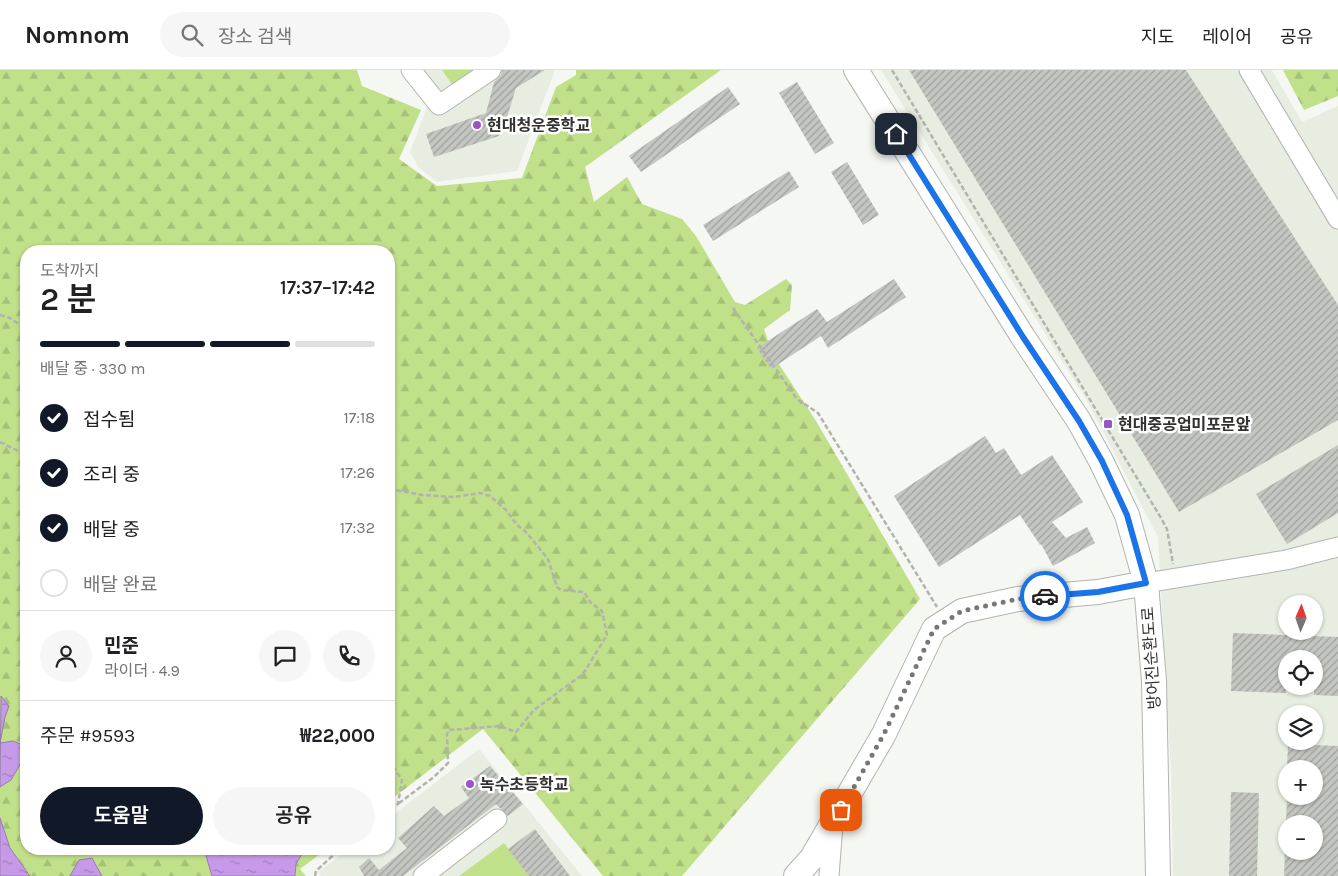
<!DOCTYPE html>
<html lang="ko">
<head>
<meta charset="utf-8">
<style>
	:root { --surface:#fff; --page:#f6f6f6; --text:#202124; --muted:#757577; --line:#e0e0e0; --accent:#111827 }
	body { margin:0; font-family:Karla,"Noto Sans KR",sans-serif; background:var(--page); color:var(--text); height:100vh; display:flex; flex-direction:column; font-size:19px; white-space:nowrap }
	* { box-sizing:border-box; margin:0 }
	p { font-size:16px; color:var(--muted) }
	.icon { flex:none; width:28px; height:28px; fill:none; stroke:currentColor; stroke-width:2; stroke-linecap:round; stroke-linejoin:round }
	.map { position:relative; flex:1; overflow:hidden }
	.side { position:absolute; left:20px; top:175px; width:375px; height:610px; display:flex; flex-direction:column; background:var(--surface); border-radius:20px; box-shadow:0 1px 4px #0004 }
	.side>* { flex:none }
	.needle { width:32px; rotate:2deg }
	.buttons { position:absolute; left:1278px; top:525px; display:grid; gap:10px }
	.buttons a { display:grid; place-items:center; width:45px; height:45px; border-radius:50%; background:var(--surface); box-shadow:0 1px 4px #0004; font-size:25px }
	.pin { position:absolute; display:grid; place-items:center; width:42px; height:42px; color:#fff; margin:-21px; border-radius:10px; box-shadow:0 2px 8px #0006 }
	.courier { position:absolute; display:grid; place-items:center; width:50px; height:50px; margin:-25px; border:4px solid #1a73e8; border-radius:50%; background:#fff; color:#222; box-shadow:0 1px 6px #0007 }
	.headline em { font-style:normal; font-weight:600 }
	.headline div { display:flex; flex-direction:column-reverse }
	.headline { display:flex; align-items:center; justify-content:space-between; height:85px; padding:0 20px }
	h1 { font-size:32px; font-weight:600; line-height:38px }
	.bar { display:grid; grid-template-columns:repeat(4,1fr); gap:8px 5px; align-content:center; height:60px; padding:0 20px }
	.bar i { height:6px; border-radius:4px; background:var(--line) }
	.bar .on { background:var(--accent) }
	.bar p { grid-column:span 4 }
	.line { display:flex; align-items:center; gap:12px; padding:0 20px; border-top:1px solid var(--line) }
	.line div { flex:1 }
	.round { display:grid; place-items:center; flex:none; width:52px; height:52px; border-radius:26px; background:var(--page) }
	ol { padding:0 20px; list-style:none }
	li { display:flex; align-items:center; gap:15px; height:55px }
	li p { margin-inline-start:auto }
	li .icon { padding:5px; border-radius:50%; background:var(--accent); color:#fff; stroke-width:4 }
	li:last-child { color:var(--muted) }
	li i { width:28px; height:28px; border:2px solid var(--line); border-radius:50% }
	.button { display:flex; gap:10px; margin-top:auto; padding:10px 20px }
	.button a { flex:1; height:58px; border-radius:30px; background:var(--accent); color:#fff; font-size:20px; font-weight:600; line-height:58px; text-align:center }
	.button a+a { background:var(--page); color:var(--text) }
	header { display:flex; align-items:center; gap:30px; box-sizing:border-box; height:70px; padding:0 25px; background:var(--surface); border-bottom:1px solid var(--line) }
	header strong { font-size:24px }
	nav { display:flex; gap:28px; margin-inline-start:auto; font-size:18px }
	.search { width:350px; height:45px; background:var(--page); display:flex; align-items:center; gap:12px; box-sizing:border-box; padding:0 18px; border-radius:28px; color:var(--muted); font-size:19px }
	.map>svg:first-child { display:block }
	.built { fill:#e8ede1; fill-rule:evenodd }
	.forest { fill:url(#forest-firs) }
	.pitch { fill:#c0e089 }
	.water { fill:url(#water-ripples); stroke:#9a7bb1 }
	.building { fill:url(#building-hatch) }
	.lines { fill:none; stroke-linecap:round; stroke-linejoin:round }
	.minor-casing { stroke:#b2b4af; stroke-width:21 }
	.major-casing { stroke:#b2b4af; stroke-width:26 }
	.path { stroke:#b2b3af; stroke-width:2.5; stroke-dasharray:5 2.5; stroke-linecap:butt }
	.minor { stroke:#fff; stroke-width:19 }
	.major { stroke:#fff; stroke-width:24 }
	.done { stroke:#767875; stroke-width:5; stroke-dasharray:0 9 }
	.route { stroke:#1a73e8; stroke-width:6 }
	.poi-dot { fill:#9954c8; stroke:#fff; stroke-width:2 }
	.labels { text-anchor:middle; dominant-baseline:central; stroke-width:5; stroke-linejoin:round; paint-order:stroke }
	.poi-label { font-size:16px; font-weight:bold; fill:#323331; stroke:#fff; text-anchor:start }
	.street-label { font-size:16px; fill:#323331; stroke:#fff }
</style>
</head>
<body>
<header>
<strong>Nomnom</strong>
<div class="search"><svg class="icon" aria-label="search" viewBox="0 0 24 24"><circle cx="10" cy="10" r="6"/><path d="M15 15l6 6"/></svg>장소 검색</div>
<nav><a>지도</a><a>레이어</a><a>공유</a></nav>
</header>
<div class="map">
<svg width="1338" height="806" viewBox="0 0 1338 806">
	<defs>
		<pattern id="forest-firs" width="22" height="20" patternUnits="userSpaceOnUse" patternTransform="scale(1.25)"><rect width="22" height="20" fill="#c0e089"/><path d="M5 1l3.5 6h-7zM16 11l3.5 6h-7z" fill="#a5c177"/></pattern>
		<pattern id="water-ripples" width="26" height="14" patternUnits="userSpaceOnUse" patternTransform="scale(1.25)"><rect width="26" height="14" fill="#c69ae8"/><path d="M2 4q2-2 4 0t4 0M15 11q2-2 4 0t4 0" fill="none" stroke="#a17ebd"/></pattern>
		<pattern id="building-hatch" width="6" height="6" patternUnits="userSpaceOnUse" patternTransform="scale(1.25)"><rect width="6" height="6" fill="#c4c6c1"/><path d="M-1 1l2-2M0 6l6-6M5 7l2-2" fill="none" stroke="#a0a19d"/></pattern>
	</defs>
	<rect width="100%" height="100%" fill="#f5f7f2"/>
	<path class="built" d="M409,0H555L517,101L437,112L419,98L410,82L430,29Z
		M881,0H1272L1302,52L1338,36V806H1173L1171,703L1158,467L1087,331ZM1286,534H1314V561H1286ZM1286,589H1314V616H1286ZM1286,644H1314V671H1286ZM1286,699H1314V726H1286ZM1286,754H1314V781H1286Z
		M479,679L582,806H321L318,802L349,779H389V748Z"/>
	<path class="forest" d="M0,0H357L362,16L421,40L399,89L437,116L522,108L556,17L576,5V0H721L585,97L594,132L627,107L642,134L682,149L696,166L735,232L745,235L786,209L792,215L790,240L764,259L773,285L816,351L920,529L682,806H603L483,659L389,731V181H26V779H327L300,799L306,806H0Z
		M1283,0H1338V26L1304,40Z"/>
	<path class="pitch" d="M442,0H474L454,17Z
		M504,773L529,806H459Z"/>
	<path class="water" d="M1,626L9,636L5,647L0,673L13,671L25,676L26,690L22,691L11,710L0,717Z
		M0,748L10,778L30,806H0Z
		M204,779H305L296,794L295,806H212Z
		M92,788L102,806H70L79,790Z"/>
	<path class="building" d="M502,0H545L516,18L504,57L499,66L434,87L426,64L486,43L494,12L501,5Z
		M909,0H1186L1338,235V350L1179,442Z
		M797,12L834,73L815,84L779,23Z
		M728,17L740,34L641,102L629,86Z
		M847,92L879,145L863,155L831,102Z
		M789,101L799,117L713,171L703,155Z
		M894,209L906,227L828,278L821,266L771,299L757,278L817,239L827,252Z
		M985,366L996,383L1004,378L1021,405L1052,385L1083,432L1052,452L1066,468L1087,457L1095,473L1053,496L1041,474L1040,475L1020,445L939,497L894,426Z
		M1338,375V443L1287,474L1256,424Z
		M1233,563L1338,567V626L1314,625V589H1286V623L1231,621Z
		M1288,674L1338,676V806H1284L1285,781H1314V754H1286L1287,726H1314V699H1287Z
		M490,696L523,734L508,746L496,734L403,806H364L359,797L369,788L379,800L407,778L398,768L434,736L444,746L469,728L461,717Z
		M1231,722L1259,723L1257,806H1229Z
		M535,759L570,806H529L508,779Z"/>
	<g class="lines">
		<g class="minor-casing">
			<path id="minor" d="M411,0L439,35L491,0
				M1249,0L1338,149
				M1146,513L1286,490L1338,477
				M423,806L497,749
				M829,806L833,755"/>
		</g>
		<g class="major-casing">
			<path id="major" d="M856,0L1023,267L1079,351L1101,391L1127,445L1146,513L1154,611L1158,806
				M796,806L812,788L884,664L934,559L962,541L1018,529L1098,522L1146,513"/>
		</g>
		<path class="path" d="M892,0L1161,448L1167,459L1173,494
			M733,238L797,329L818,343L937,537
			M0,245L10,248L26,259
			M0,372L26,385
			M389,419L423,425L454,427L480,423L490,426L506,440L517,455L526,462L548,489L557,517L561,520L584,522L591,533L602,541L607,565L583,604L534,640L516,662L500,656L449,660L447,664L448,693L434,707L398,734
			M389,563L394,571L389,585
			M389,690L402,710L398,734L389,741
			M315,806L316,801L340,779"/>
		<use href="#minor" class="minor"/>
		<use href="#major" class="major"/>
	</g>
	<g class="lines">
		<path class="done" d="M841,740L884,664L934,559L962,541L1018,529L1045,526"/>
		<path class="route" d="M896,64L1023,267L1079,351L1102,391L1127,445L1146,513L1098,522L1045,526"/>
	</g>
	<g class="poi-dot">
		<circle cx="477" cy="55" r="5"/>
		<rect x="1103" y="349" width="10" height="10" rx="2.5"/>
		<circle cx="470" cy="714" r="5"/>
	</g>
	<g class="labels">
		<g class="poi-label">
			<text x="487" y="55">현대청운중학교</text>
			<text x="1118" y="354">현대중공업미포문앞</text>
			<text x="480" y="714">녹수초등학교</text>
		</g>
		<g class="street-label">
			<text transform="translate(1151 588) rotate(-94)">방어진순환도로</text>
		</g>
	</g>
</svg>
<div class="buttons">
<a><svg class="needle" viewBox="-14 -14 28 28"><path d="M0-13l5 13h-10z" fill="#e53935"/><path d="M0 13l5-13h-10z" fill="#757577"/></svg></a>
<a><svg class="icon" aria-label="locate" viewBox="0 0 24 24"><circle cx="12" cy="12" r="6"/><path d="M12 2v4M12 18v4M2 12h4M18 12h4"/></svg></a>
<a><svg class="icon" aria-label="layers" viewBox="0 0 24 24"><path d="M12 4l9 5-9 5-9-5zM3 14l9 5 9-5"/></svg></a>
<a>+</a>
<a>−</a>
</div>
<div class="pin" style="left:841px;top:740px;background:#ea580c"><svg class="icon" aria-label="bag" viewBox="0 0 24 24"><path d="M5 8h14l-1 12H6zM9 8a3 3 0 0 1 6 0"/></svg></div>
<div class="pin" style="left:896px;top:64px;background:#1f2937"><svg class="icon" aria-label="home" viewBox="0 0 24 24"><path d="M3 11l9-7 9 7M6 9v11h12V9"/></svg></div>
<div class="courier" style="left:1045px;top:526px"><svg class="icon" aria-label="car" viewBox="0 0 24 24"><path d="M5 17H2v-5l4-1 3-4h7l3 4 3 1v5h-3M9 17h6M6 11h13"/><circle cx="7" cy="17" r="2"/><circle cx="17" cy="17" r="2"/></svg></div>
<section class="side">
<div class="headline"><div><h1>2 분</h1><p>도착까지</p></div><em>17:37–17:42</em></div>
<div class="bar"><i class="on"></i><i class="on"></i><i class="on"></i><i></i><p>배달 중 · 330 m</p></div>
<ol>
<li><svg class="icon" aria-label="check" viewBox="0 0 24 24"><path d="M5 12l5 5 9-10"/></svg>접수됨<p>17:18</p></li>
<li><svg class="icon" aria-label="check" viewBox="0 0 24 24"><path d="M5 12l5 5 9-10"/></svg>조리 중<p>17:26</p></li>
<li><svg class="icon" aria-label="check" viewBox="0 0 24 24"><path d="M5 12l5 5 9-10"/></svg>배달 중<p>17:32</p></li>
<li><i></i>배달 완료</li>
</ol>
<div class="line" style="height:90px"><a class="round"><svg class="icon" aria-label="person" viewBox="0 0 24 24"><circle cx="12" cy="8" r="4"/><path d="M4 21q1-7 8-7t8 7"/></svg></a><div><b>민준</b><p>라이더 · 4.9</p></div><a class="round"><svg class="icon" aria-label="chat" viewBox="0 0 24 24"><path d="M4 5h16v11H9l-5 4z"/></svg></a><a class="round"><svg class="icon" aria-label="phone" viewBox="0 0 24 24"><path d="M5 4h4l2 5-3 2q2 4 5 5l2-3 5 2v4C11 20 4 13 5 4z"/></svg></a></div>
<div class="line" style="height:65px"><div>주문 #9593</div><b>₩22,000</b></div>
<div class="button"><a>도움말</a><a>공유</a></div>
</section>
</div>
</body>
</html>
